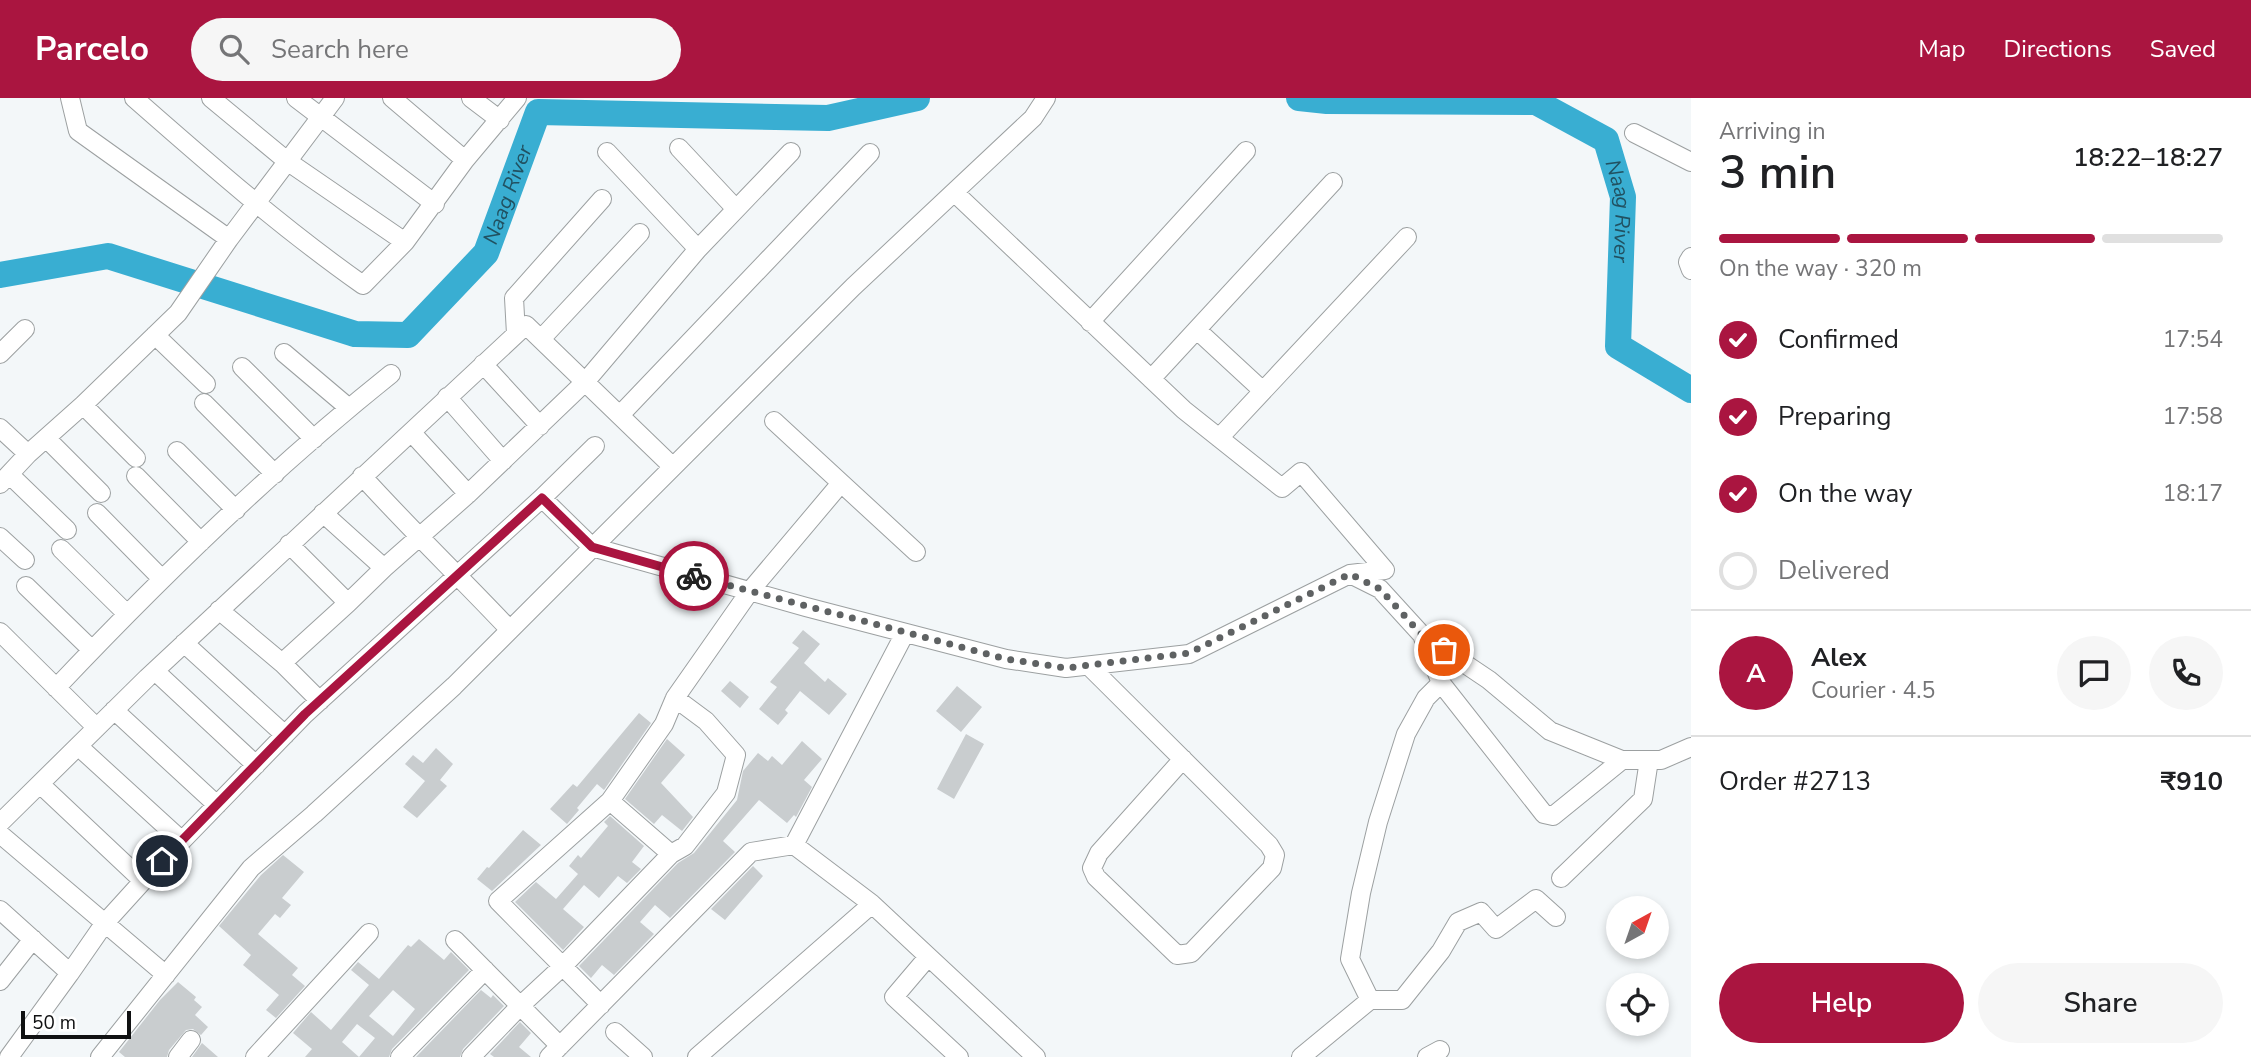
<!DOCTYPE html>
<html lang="en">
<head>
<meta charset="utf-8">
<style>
	:root { --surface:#fff; --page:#f6f6f6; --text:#202124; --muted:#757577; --line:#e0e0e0; --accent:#aa1540 }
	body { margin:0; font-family:"Nunito Sans",sans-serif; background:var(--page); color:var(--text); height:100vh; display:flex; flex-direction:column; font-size:26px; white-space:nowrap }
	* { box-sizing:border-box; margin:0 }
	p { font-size:23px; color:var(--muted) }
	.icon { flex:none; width:38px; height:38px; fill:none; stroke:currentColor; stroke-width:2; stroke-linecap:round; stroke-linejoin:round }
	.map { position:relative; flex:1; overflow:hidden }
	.panel { display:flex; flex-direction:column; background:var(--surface); width:560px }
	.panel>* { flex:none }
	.needle { width:46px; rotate:40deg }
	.buttons { position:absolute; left:1606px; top:798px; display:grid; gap:14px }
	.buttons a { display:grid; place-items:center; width:63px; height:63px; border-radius:50%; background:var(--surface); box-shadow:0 4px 10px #0003; font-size:35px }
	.scale { position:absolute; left:21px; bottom:18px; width:110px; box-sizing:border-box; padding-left:7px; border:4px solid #101112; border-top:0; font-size:19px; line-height:24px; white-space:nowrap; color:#101112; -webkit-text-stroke:5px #fff; paint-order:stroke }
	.pin { position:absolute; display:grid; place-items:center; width:60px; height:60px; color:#fff; margin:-30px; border:4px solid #fff; border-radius:50%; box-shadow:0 2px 7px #0007 }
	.courier { position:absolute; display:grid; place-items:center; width:70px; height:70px; margin:-35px; border:5px solid #aa1540; border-radius:50%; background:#fff; color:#222; box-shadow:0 2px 9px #0007 }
	.headline em { font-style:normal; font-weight:600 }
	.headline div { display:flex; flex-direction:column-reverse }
	.headline { display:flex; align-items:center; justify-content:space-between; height:119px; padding:0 28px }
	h1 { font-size:46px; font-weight:600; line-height:52px }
	.bar { display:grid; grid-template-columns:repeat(4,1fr); gap:10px 7px; align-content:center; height:84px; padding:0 28px }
	.bar i { height:9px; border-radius:5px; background:var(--line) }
	.bar .on { background:var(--accent) }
	.bar p { grid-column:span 4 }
	.line { display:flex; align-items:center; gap:18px; padding:0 28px; border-top:2px solid var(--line) }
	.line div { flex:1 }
	.round { display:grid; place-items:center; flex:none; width:74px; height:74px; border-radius:37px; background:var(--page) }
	ol { padding:0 28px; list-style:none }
	li { display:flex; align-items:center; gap:21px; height:77px }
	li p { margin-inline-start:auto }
	li .icon { padding:7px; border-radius:50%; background:var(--accent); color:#fff; stroke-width:4 }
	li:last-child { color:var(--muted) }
	li i { width:38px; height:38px; border:4px solid var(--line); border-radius:50% }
	.button { display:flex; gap:14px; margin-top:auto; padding:14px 28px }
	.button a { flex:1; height:80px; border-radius:42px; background:var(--accent); color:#fff; font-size:28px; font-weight:600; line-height:80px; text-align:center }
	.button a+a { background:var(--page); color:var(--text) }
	header { display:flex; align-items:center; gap:42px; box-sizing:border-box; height:98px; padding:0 35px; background:var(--accent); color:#fff }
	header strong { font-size:33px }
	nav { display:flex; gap:38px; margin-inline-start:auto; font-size:24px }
	.search { width:490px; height:63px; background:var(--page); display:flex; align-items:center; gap:18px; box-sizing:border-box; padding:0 24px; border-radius:38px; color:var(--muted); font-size:26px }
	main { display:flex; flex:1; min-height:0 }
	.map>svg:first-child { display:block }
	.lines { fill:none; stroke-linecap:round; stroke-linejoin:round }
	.river { stroke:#39aed2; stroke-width:26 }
	.building { fill:#c9cdcf; fill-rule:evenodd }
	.minor-casing { stroke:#9ca0a1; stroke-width:20 }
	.minor { stroke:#fff; stroke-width:18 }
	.done { stroke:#5f6263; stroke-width:7; stroke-dasharray:0 12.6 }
	.route { stroke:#aa1540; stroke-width:9 }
	.labels { text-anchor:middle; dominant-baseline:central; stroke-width:5; stroke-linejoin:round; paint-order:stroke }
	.water-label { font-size:21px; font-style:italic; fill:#215161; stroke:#fff }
</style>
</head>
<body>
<header>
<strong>Parcelo</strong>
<div class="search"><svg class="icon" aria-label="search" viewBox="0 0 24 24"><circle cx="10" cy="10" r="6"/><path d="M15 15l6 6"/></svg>Search here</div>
<nav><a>Map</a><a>Directions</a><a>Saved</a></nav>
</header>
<main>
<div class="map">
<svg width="1691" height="959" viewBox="0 0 1691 959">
	<rect width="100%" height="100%" fill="#f3f7f9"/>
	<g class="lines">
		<g class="river">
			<path id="s1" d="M1299,0L1327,3L1536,4L1606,42L1623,99L1618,248L1691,292"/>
			<path id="s2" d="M0,177L108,158L355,236L408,237L486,155L538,14L828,20L917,0"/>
		</g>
	</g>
	<path class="building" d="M803,532L820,546L804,565L825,584L828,580L847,596L829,617L800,593L785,612L788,615L778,627L759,611L777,589L770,584L799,550L792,545Z
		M730,583L749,599L740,610L721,593Z
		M957,588L982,609L961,634L936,613Z
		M639,615L651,625L604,692L597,686L577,710L579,712L567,726L550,711L573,686L577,689Z
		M966,636L984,646L954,701L937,691Z
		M667,641L685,657L661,685L693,719L682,733L662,717L654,726L625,701Z
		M802,643L822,661L804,682L812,689L796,719L794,717L787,725L759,702L723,743L735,754L670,820L655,807L640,824L654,836L614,877L602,867L591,880L579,868L678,765L694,755L737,702L743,673L758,655L768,663L772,658L782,667Z
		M436,650L453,666L440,682L447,688L417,720L403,709L425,683L405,666L413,657L423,665Z
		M610,718L644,748L632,764L641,771L627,785L618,778L599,800L584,787L563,811L584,829L563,852L515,804L536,784L556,801L578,776L569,768L578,757L581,760L608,728L604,724Z
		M523,732L541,747L492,793L477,781L487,769L489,770Z
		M283,757L304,774L282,800L291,807L280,820L275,816L258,836L298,870L292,877L305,888L276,920L266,912L279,897L243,867L251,857L219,828L261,777Z
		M753,768L763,778L725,822L711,811Z
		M419,841L444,862L451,854L469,872L392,951L389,959H305L312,951L293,935L311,914L331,932L369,887L351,872L358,864L379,881L408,847L411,849ZM393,892L415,911L393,938L369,918ZM357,926L375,940L359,959L342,944Z
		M178,884L196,899L194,902L202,909L195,917L208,929L201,937L193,931L186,932L169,952L167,959H125L119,954L160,902Z
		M481,892L491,900L493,897L504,908L463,951L460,959H416Z
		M520,924L531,935L519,949L531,959H494L490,956Z
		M202,945L218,959H192Z"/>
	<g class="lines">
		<g class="minor-casing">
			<path id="minor" d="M70,0L78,33L229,141
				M134,0C208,65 282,130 363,187L405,144L465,62L517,0
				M211,0L287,63L405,144
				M296,0L435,106
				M392,0L465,62
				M471,0L500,22
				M1634,35L1691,64
				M679,50L736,111
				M607,54L698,151
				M1691,159L1688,164L1691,172
				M1090,224L1246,53
				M1197,232L1263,293
				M516,236L514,200L602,101
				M155,237L206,286
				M541,241L640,135
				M284,255L349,310
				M0,256L25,231
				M483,266L540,328
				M242,269L314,341
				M1151,281L1333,84
				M447,299L503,363
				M204,305L275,376
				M83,307L136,360
				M620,317L870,55
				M774,323L916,454
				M0,330L28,356
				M412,335L468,396
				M46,340L101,395
				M1219,340L1407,139
				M177,353L236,412
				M10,377L67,432
				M136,378L201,444
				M362,378C410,431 461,480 510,532
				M0,386L28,356L83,307L178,215L229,141L335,0
				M542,400L595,348
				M97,415L162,481
				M323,415L384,470L468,396L586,283L698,151L791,54
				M0,439L25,462
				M289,446L348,505L282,565L320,603
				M61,451L127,516
				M1350,476L1380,491L1422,537L1489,582L1550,633L1622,662H1661L1691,649
				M26,488L92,552
				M348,505L384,470
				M219,512L282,565
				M0,534L96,629
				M184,545L285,637
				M1089,568C1149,627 1209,687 1269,747L1275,757L1272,770L1191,855L1177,857L1096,779L1092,770L1099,755L1183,661
				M155,573L256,667
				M1441,585L1544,716L1553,718L1622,662
				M56,590C161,479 272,371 391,276
				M114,612L217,707
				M78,648L182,743
				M40,686L143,783L305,616L542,400L592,449L806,509L1006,561L1066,570L1189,556L1350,476L1385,472L1301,374L1282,390L1184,312L955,95
				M610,703L664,626L675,600L750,493L841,385
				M0,725L147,580L526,227L673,369
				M0,736L166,877
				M794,747L905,535
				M1561,780L1643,701L1649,662
				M0,812L70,875L104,826L143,783
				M455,842L560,948
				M928,859L894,899L959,959
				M0,883L33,841
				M1370,902H1402L1441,853L1458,824L1481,814L1496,831L1536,801L1556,819
				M601,907L498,803L610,703L671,756
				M615,934L643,959
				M9,959L70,875
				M100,959L251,770L314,716L454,588L853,189L1033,20L1046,0
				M178,959L191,942
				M255,959L369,835
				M400,959L485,872
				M471,959L520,908L562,869L671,756L685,748L726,695L736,657L706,623L675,600
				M549,959L751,754L794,747L872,806
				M697,959L872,806L1036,959
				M1301,959L1370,902L1350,861L1361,795L1378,724L1406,636L1426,600L1441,585L1422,537
				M1427,959L1440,952"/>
		</g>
		<use href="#minor" class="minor"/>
	</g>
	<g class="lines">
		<path class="done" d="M694,478L1006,561L1066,570L1189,555L1350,476L1380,491L1422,537L1444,552"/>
		<path class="route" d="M162,763L305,616L542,400L592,449L694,478"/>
	</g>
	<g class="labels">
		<g class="water-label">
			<text stroke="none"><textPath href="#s2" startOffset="597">Naag River</textPath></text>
			<text stroke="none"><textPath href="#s1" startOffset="390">Naag River</textPath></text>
		</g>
	</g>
</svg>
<div class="buttons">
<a><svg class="needle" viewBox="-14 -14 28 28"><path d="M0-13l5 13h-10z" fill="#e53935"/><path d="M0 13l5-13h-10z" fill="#757577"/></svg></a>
<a><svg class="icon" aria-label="locate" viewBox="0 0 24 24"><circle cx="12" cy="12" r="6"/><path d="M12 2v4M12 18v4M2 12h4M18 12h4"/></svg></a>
</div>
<div class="scale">50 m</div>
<div class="pin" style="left:1444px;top:552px;background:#ea580c"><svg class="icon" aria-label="bag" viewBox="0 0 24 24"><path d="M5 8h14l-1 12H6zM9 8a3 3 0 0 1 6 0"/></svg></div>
<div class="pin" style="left:162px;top:763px;background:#1f2937"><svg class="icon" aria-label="home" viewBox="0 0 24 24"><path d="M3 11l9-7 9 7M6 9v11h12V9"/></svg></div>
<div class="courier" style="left:694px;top:478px"><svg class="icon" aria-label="bike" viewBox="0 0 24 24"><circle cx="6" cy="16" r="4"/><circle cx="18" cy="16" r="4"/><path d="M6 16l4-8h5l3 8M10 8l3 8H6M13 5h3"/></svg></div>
</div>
<section class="panel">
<div class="headline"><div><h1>3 min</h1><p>Arriving in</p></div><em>18:22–18:27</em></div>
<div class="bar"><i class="on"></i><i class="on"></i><i class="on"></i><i></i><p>On the way · 320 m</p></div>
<ol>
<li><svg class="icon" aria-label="check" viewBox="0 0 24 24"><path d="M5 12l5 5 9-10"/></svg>Confirmed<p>17:54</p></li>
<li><svg class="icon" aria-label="check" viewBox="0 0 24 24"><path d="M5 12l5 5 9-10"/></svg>Preparing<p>17:58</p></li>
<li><svg class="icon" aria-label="check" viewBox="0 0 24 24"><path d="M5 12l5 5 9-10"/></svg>On the way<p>18:17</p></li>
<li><i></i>Delivered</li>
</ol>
<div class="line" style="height:126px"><b class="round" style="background:var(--accent);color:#fff">A</b><div><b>Alex</b><p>Courier · 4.5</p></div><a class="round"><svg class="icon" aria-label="chat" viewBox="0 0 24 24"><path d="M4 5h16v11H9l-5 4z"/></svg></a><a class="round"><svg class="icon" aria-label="phone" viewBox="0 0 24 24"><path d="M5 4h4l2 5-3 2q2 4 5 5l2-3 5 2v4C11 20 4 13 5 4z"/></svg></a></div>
<div class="line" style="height:91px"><div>Order #2713</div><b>₹910</b></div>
<div class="button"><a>Help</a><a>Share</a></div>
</section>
</main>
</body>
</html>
